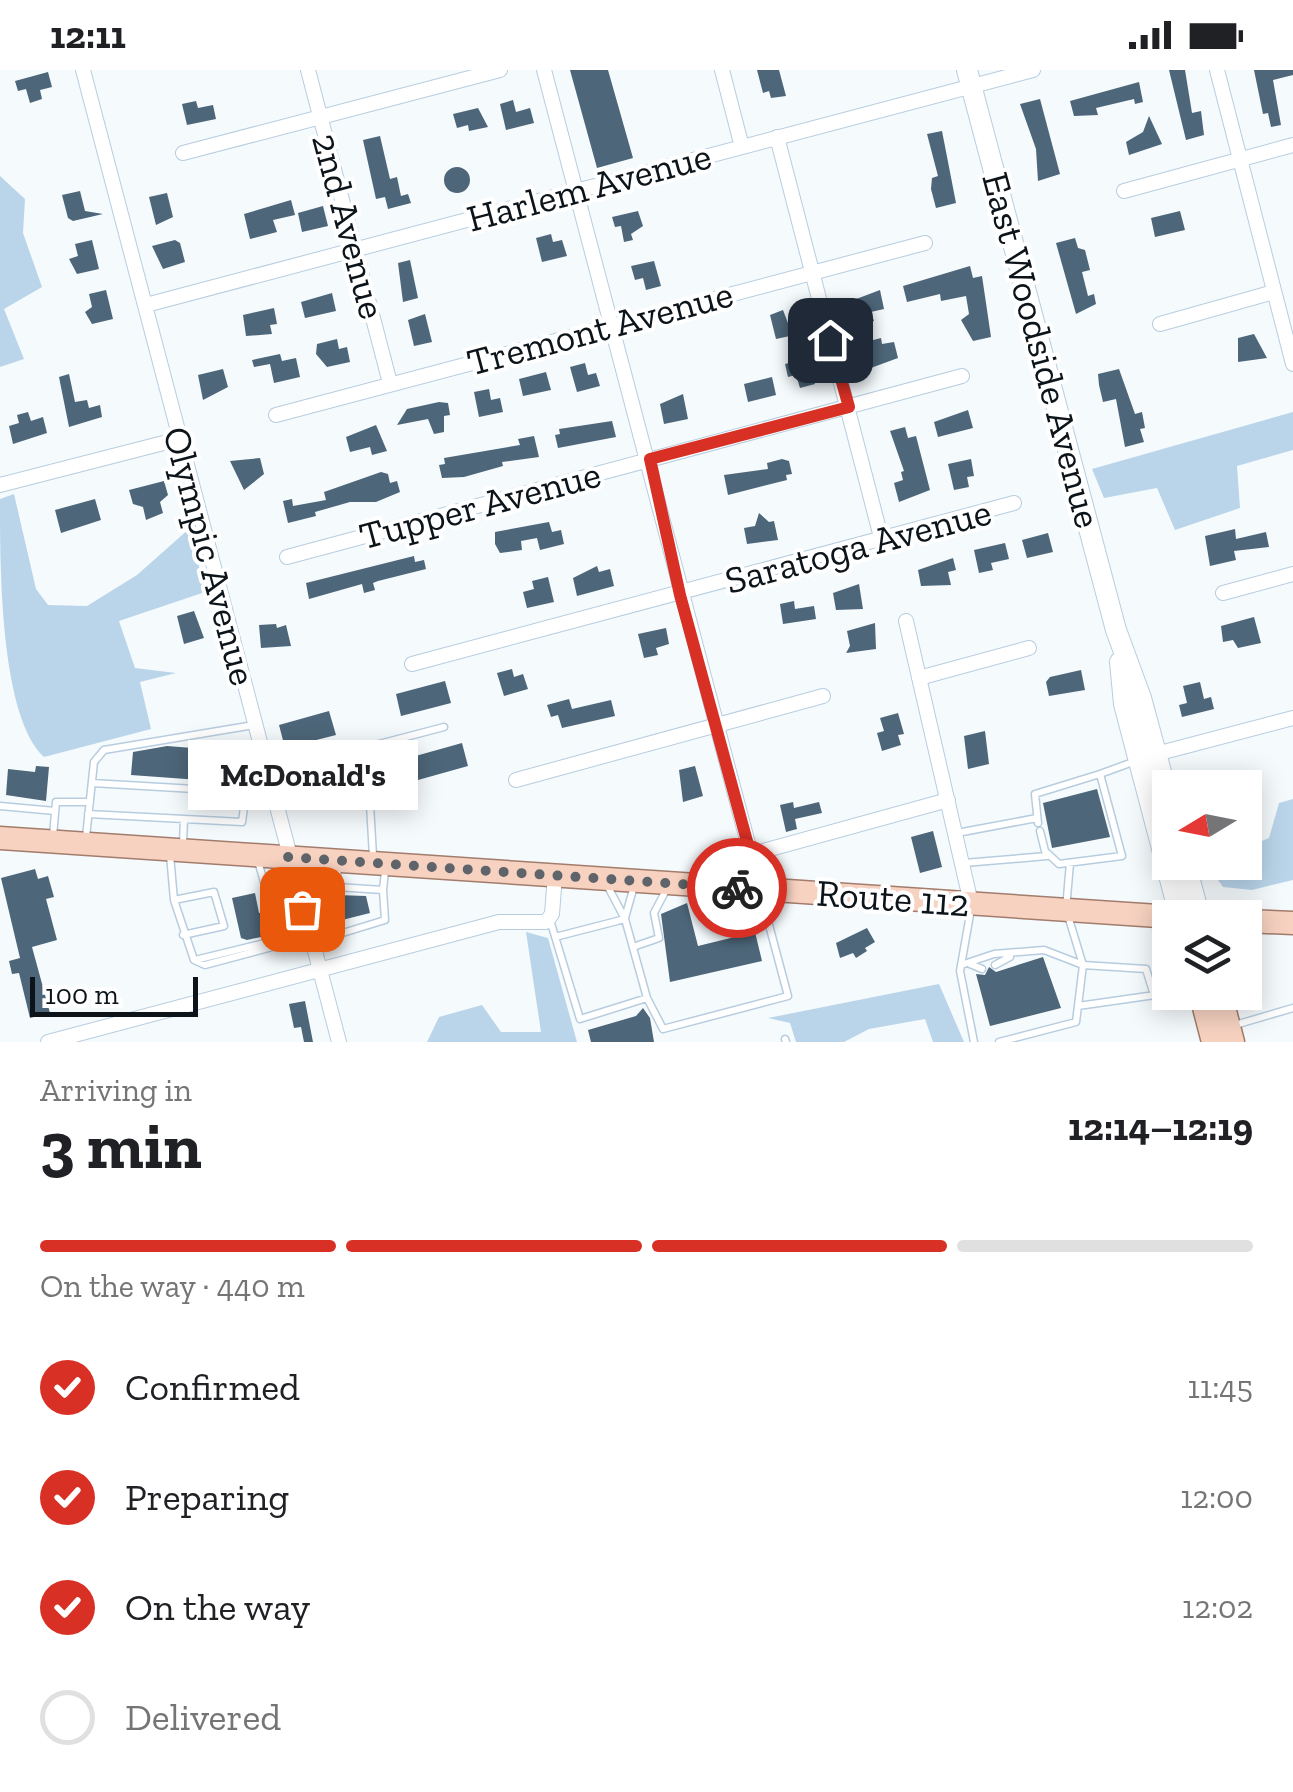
<!DOCTYPE html>
<html lang="en">
<head>
<meta charset="utf-8">
<style>
	:root { --surface:#fff; --page:#f6f6f6; --text:#202124; --muted:#757577; --line:#e0e0e0; --accent:#d93025 }
	body { margin:0; font-family:"Zilla Slab",serif; background:var(--page); color:var(--text); height:100vh; display:flex; flex-direction:column; font-size:38px; white-space:nowrap }
	* { box-sizing:border-box; margin:0 }
	p { font-size:32px; color:var(--muted) }
	.icon { flex:none; width:55px; height:55px; fill:none; stroke:currentColor; stroke-width:2; stroke-linecap:round; stroke-linejoin:round }
	.map { position:relative; height:972px; overflow:hidden }
	.side { display:flex; flex-direction:column; background:var(--surface); flex:1 }
	.side>* { flex:none }
	.needle { width:65px; rotate:260deg }
	.buttons { position:absolute; left:1152px; top:700px; display:grid; gap:20px }
	.buttons a { display:grid; place-items:center; width:110px; height:110px; border-radius:0px; background:var(--surface); box-shadow:0 5px 25px #0003; font-size:50px }
	.scale { position:absolute; left:30px; bottom:25px; width:168px; box-sizing:border-box; padding-left:10px; border:5px solid #0c141a; border-top:0; font-size:28px; line-height:35px; white-space:nowrap; color:#0c141a; -webkit-text-stroke:8px #fff; paint-order:stroke }
	.pin { position:absolute; display:grid; place-items:center; width:85px; height:85px; color:#fff; margin:-42px; border-radius:20px; box-shadow:0 5px 15px #0006 }
	.courier { position:absolute; display:grid; place-items:center; width:100px; height:100px; margin:-50px; border:8px solid #d93025; border-radius:50%; background:#fff; color:#222; box-shadow:0 2px 12px #0007 }
	.bubble { position:absolute; height:70px; border-radius:0px; background:var(--surface); box-shadow:0 5px 25px #0003; font-size:32px; font-weight:700; line-height:70px; text-align:center }
	.head em { font-style:normal; font-weight:700 }
	.head div { display:flex; flex-direction:column-reverse }
	.head { display:flex; align-items:center; justify-content:space-between; height:170px; padding:0 40px }
	h1 { font-size:65px; font-weight:700; line-height:75px }
	.bar { display:grid; grid-template-columns:repeat(4,1fr); gap:15px 10px; align-content:center; height:120px; padding:0 40px }
	.bar i { height:12px; border-radius:8px; background:var(--line) }
	.bar .on { background:var(--accent) }
	.bar p { grid-column:span 4 }
	ol { padding:0 40px; list-style:none }
	li { display:flex; align-items:center; gap:30px; height:110px }
	li p { margin-inline-start:auto }
	li .icon { padding:10px; border-radius:50%; background:var(--accent); color:#fff; stroke-width:4 }
	li:last-child { color:var(--muted) }
	li i { width:55px; height:55px; border:5px solid var(--line); border-radius:50% }
	.status { display:flex; justify-content:space-between; align-items:center; height:70px; padding:0 50px; background:var(--surface); direction:ltr }
	.status svg { height:28px; fill:currentColor }
	.map>svg:first-child { display:block }
	.green { fill:#bad5ea }
	.building { fill:#4d6679 }
	.lines { fill:none; stroke-linecap:round; stroke-linejoin:round }
	.lane-casing { stroke:#b7cddf; stroke-width:9 }
	.street-casing { stroke:#b7cddf; stroke-width:16 }
	.secondary-casing { stroke:#b7cddf; stroke-width:22 }
	.primary-casing { stroke:#a27c6c; stroke-width:25 }
	.lane { stroke:#fff; stroke-width:6 }
	.street { stroke:#fff; stroke-width:14 }
	.secondary { stroke:#fff; stroke-width:20 }
	.primary { stroke:#f7d2c1; stroke-width:22 }
	.done { stroke:#5e6469; stroke-width:10; stroke-dasharray:0 18 }
	.route { stroke:#d93025; stroke-width:12 }
	.labels { text-anchor:middle; dominant-baseline:central; stroke-width:8; stroke-linejoin:round; paint-order:stroke }
	.street-label { font-size:38px; fill:#0c141a; stroke:#fff }
</style>
</head>
<body>
<div class="status"><b>12:11</b><svg viewBox="0 0 49 12"><path d="M0 12V9h3v3zM5 12V6h3v6zM10 12V3h3v9zM15 12V0h3v12zM26 1h20v11H26zM47 4h2v5h-2z"/></svg></div>
<div class="map">
<svg width="1293" height="972" viewBox="0 0 1293 972">
	<rect width="100%" height="100%" fill="#f5fafd"/>
	<path class="green" d="M0,106L25,129L23,163L42,217L4,239L24,289L0,297Z
		M1293,342V380L1237,396L1240,438L1175,460L1157,418L1104,428L1092,399Z
		M14,424L36,519L48,535L87,536L137,505L190,458L205,522L119,551L135,598L176,603L140,612L151,659L44,687C0,646 0,497 0,429Z
		M1293,729V810L1252,820L1223,817L1208,796L1245,792V778L1269,768L1279,733Z
		M526,862L548,868L577,972H427L439,947L482,935L501,962H541Z
		M939,914L964,972H933L925,949L869,959L844,972H796L790,953L768,948Z"/>
	<path class="building" d="M570,0H608L633,88L597,98Z
		M757,0H779L786,26L771,28L769,21L763,23Z
		M1169,0H1185L1192,43L1201,41L1204,65L1186,70Z
		M1254,0H1293V5L1273,10L1281,55L1271,57L1268,43L1263,44Z
		M48,2L52,17L40,20L42,29L30,33L26,19L18,21L15,11Z
		M1139,12L1143,32L1135,34L1134,29L1096,38L1098,45L1074,46L1070,31Z
		M1040,29L1060,104L1038,111L1036,79L1020,34Z
		M513,30L516,42L530,38L534,53L506,60L500,34Z
		M196,31L198,38L213,35L216,49L187,55L182,34Z
		M478,38L488,57L469,61L468,55L457,58L453,44Z
		M1149,46L1162,74L1129,85L1126,72L1143,62Z
		M942,61L956,133L936,138L931,119L932,108L938,106L927,64Z
		M380,66L390,109L397,107L401,126L408,124L411,133L388,139L385,127L376,129L363,70Z
		M444 110a13 13 0 1 1 26 0a13 13 0 1 1-26 0Z
		M80,121L85,141L103,144L73,151L68,148L62,125Z
		M167,123L173,147L156,155L149,127Z
		M291,130L295,145L273,150L277,162L250,169L244,144Z
		M323,136L328,156L302,162L298,143Z
		M638,141L643,156L631,164L633,170L624,172L621,156L615,157L612,147Z
		M1180,141L1185,160L1155,167L1151,148Z
		M551,164L553,172L562,170L567,186L542,192L536,168Z
		M1075,168L1078,178L1085,180L1090,200L1082,202L1088,226L1094,224L1096,234L1076,244L1056,173Z
		M92,170L99,199L77,204L69,189L78,186L75,174Z
		M175,170L180,173L185,192L163,199L152,176Z
		M410,190L418,228L403,232L398,193Z
		M654,191L661,216L646,220L643,208L635,210L631,196Z
		M970,196L973,208L982,206L991,267L973,271L961,250L969,244L966,226L941,231L940,224L907,232L903,216Z
		M106,220L113,249L92,254L85,242L92,237L89,224Z
		M880,220L884,239L871,242L874,251L863,254L861,245L854,247L851,231Z
		M332,223L336,241L305,248L301,232Z
		M274,238L277,254L270,255L272,264L246,266L243,245Z
		M783,240L788,253L797,250L799,264L776,269L770,245Z
		M425,244L432,272L414,276L408,250Z
		M1254,264L1267,288L1238,292V268Z
		M881,268L882,274L894,272L898,288L868,299L862,273Z
		M337,269L339,279L347,277L350,292L327,297L316,284L317,274Z
		M280,284L282,291L296,288L300,307L274,313L270,294L254,297L252,290Z
		M808,288L815,314L800,318L796,305L788,307L785,294Z
		M585,293L588,305L596,303L600,316L577,322L570,297Z
		M223,299L228,317L203,330L198,305Z
		M1119,299L1135,344L1142,342L1145,358L1140,359L1144,372L1125,377L1116,329L1103,332L1099,315L1098,304Z
		M546,302L551,320L523,326L519,309Z
		M69,304L75,332L87,330L89,338L100,335L102,347L69,357L59,307Z
		M772,307L776,325L748,332L744,314Z
		M489,319L491,330L500,328L503,342L479,347L474,322Z
		M683,324L688,349L664,354L660,334Z
		M439,332L448,333L450,345L444,346V362L434,364L428,349L397,355L407,339Z
		M968,340L973,358L938,367L934,352Z
		M28,342L31,351L43,347L47,363L13,374L9,356L19,353L17,345Z
		M612,351L616,367L558,378L555,365L560,364L559,359Z
		M376,355L387,381L372,385L370,377L350,382L346,367Z
		M905,357L908,368L916,366L930,420L899,432L894,413L903,410L901,402L904,401L890,361Z
		M534,366L539,387L502,392L503,396L464,407L442,408L439,395L445,394L444,388L514,376L520,375L518,369Z
		M260,388L264,404L244,420L230,391Z
		M782,389L789,391L792,404L786,405L787,410L728,425L724,405L768,399L767,393Z
		M971,389L974,406L967,407L969,417L954,420L948,394Z
		M381,402L388,404L390,413L397,411L400,422L376,432H350L315,442L316,446L288,453L283,431L292,429L293,436L326,430L324,422Z
		M164,411L168,425L160,432L163,443L146,450L143,437L133,434L129,420Z
		M95,429L101,450L61,463L55,440Z
		M759,443L769,452L774,451L778,470L747,474L744,458L755,456Z
		M549,452L552,462L561,460L564,474L540,480L537,468L521,471L522,480L500,483L495,474V462Z
		M1235,459L1236,469L1266,462L1269,477L1234,481L1236,490L1210,496L1205,466Z
		M1048,463L1053,482L1027,488L1022,470Z
		M1005,473L1009,489L991,493L993,500L979,503L974,480Z
		M414,486L415,492L424,490L426,499L378,511L373,513L375,520L364,523L362,514L309,529L306,513Z
		M953,488L956,500L948,502L951,515L921,516L918,500Z
		M597,496L599,502L610,499L614,516L577,526L573,508Z
		M548,507L554,532L527,538L523,522L534,519L532,511Z
		M859,514L863,539L836,540L833,523Z
		M794,531L795,539L814,536L816,549L783,554L780,534Z
		M194,541L204,568L184,574L177,546Z
		M1254,547L1261,573L1238,578L1233,570L1223,572L1221,556Z
		M875,553L876,579L846,583L850,576L847,561Z
		M276,554L277,558L286,555L291,576L261,578L259,555Z
		M666,558L669,574L656,578L658,585L644,588L638,564Z
		M512,599L514,607L523,604L528,619L504,626L497,603Z
		M1081,600L1085,620L1049,626L1046,612L1050,607Z
		M445,611L451,633L401,646L396,624Z
		M1200,612L1204,629L1211,627L1214,639L1182,647L1179,635L1187,633L1183,616Z
		M569,629L572,639L611,630L615,646L562,658L558,645L551,647L547,635Z
		M329,641L336,665L285,678L279,655Z
		M898,643L904,664L898,665L901,675L882,681L877,663L884,661L880,648Z
		M985,661L989,694L968,699L964,666Z
		M462,673L468,696L418,710L412,687Z
		M167,676L243,682L241,713L131,705L133,682Z
		M36,696L49,697L46,731L6,725L8,699L35,702Z
		M695,696L703,726L683,732L679,700Z
		M346,704L352,726L302,740L295,718Z
		M1097,719L1110,767L1052,778L1043,733Z
		M793,732L794,738L819,732L822,743L795,749L797,759L786,762L780,735Z
		M933,761L942,797L920,803L911,767Z
		M35,799L38,809L48,806L54,827L46,829L57,870L32,877L50,943L30,948L19,903L12,904L9,891L20,888L1,808Z
		M255,823L259,843L264,842L265,860L261,867L247,870L241,868L232,828Z
		M337,825L366,826L370,843L330,853L324,831Z
		M687,833L698,876L755,862L762,891L670,912L661,844Z
		M867,858L875,872L865,878L867,881L856,888L853,883L840,888L836,873Z
		M1043,887L1061,938L990,956L976,904L985,905L989,897L996,902Z
		M305,931L313,972H304L301,957L294,958L289,934Z
		M643,938L650,948L654,972H591L588,960L636,946Z"/>
	<g class="lines">
		<g class="lane-casing">
			<path id="lane" d="M356,680L444,657
				M270,704L356,680L370,735L373,786
				M92,713L246,722L269,717
				M0,736L55,741
				M88,744L242,752L246,722
				M1038,753L1035,724L1100,704
				M1040,761L1045,781L1059,794L1122,786L1100,704L1133,692
				M957,763L1037,748
				M53,766L56,732H90
				M86,767L94,692L104,680L254,655
				M183,773L184,749
				M170,785L174,830L194,890L205,895L276,876L278,861L258,791
				M964,793L1047,786
				M338,797L336,817L383,820L385,801
				M606,813L625,849L647,928L663,959L788,926L761,825
				M174,830L214,822L224,856L183,865
				M971,839L960,901L974,972
				M625,848L634,816
				M550,850L580,949L647,928
				M336,865L385,850L383,820
				M555,867L625,849
				M633,877L659,868L654,843L666,820
				M195,890L265,873L272,862L271,850
				M970,894L982,899
				M961,895L994,884L1044,880L1083,895L1146,899L1154,925
				M995,895L1010,887
				M1078,936L1176,922
				M1235,955L1293,938
				M785,969L786,972
				M999,972L1076,952L1083,895L1066,839L1070,793"/>
		</g>
		<g class="street-casing">
			<path id="street" d="M83,0L339,972
				M308,0L390,313
				M544,0L760,819
				M722,0L742,77
				M1217,0L1293,294
				M777,67L882,471
				M183,83L500,0
				M1124,121L1293,75
				M146,235L1033,0
				M1160,254L1274,222
				M276,345L925,173
				M0,415L179,369
				M287,487L962,306
				M1223,523L1293,504
				M906,551L971,833
				M412,594L1014,433
				M919,608L1029,578
				M1156,684L1293,648
				M516,710L823,626
				M752,784L948,730
				M48,972L499,852H546L552,844L555,805"/>
		</g>
		<g class="secondary-casing">
			<path id="secondary" d="M967,0L1116,560L1141,628L1170,735
				M1120,592L1124,634L1180,847
				M1185,792L1200,848"/>
		</g>
		<g class="primary-casing">
			<path id="primary" d="M0,768L1188,848
				M1245,851L1293,853
				M1200,922L1213,972
				M1220,922L1233,972"/>
		</g>
		<use href="#lane" class="lane"/>
		<use href="#street" class="street"/>
		<use href="#secondary" class="secondary"/>
		<use href="#primary" class="primary"/>
	</g>
	<g class="lines">
		<path class="done" d="M302,839L288,787L737,818"/>
		<path class="route" d="M737,818L760,819L680,525L650,389L849,337L830,270"/>
	</g>
	<g class="labels">
		<g class="street-label">
			<text transform="translate(589 117) rotate(-15)">Harlem Avenue</text>
			<text transform="translate(349 156) rotate(75)">2nd Avenue</text>
			<text transform="translate(600 258) rotate(-15)">Tremont Avenue</text>
			<text transform="translate(1042 280) rotate(75)">East Woodside Avenue</text>
			<text transform="translate(480 435) rotate(-15)">Tupper Avenue</text>
			<text transform="translate(858 476) rotate(-15)">Saratoga Avenue</text>
			<text transform="translate(210 486) rotate(75)">Olympic Avenue</text>
			<text transform="translate(893 828) rotate(4)">Route 112</text>
		</g>
	</g>
</svg>
<div class="buttons">
<a><svg class="needle" viewBox="-14 -14 28 28"><path d="M0-13l5 13h-10z" fill="#e53935"/><path d="M0 13l5-13h-10z" fill="#757577"/></svg></a>
<a><svg class="icon" aria-label="layers" viewBox="0 0 24 24"><path d="M12 4l9 5-9 5-9-5zM3 14l9 5 9-5"/></svg></a>
</div>
<div class="scale">100 m</div>
<div class="pin" style="left:302px;top:839px;background:#ea580c"><svg class="icon" aria-label="bag" viewBox="0 0 24 24"><path d="M5 8h14l-1 12H6zM9 8a3 3 0 0 1 6 0"/></svg></div>
<div class="pin" style="left:830px;top:270px;background:#1f2937"><svg class="icon" aria-label="home" viewBox="0 0 24 24"><path d="M3 11l9-7 9 7M6 9v11h12V9"/></svg></div>
<div class="courier" style="left:737px;top:818px"><svg class="icon" aria-label="bike" viewBox="0 0 24 24"><circle cx="6" cy="16" r="4"/><circle cx="18" cy="16" r="4"/><path d="M6 16l4-8h5l3 8M10 8l3 8H6M13 5h3"/></svg></div>
<div class="bubble" style="left:188px;top:670px;width:230px">McDonald's</div>
</div>
<section class="side">
<div class="head"><div><h1>3 min</h1><p>Arriving in</p></div><em>12:14–12:19</em></div>
<div class="bar"><i class="on"></i><i class="on"></i><i class="on"></i><i></i><p>On the way · 440 m</p></div>
<ol>
<li><svg class="icon" aria-label="check" viewBox="0 0 24 24"><path d="M5 12l5 5 9-10"/></svg>Confirmed<p>11:45</p></li>
<li><svg class="icon" aria-label="check" viewBox="0 0 24 24"><path d="M5 12l5 5 9-10"/></svg>Preparing<p>12:00</p></li>
<li><svg class="icon" aria-label="check" viewBox="0 0 24 24"><path d="M5 12l5 5 9-10"/></svg>On the way<p>12:02</p></li>
<li><i></i>Delivered</li>
</ol>
</section>
</body>
</html>
